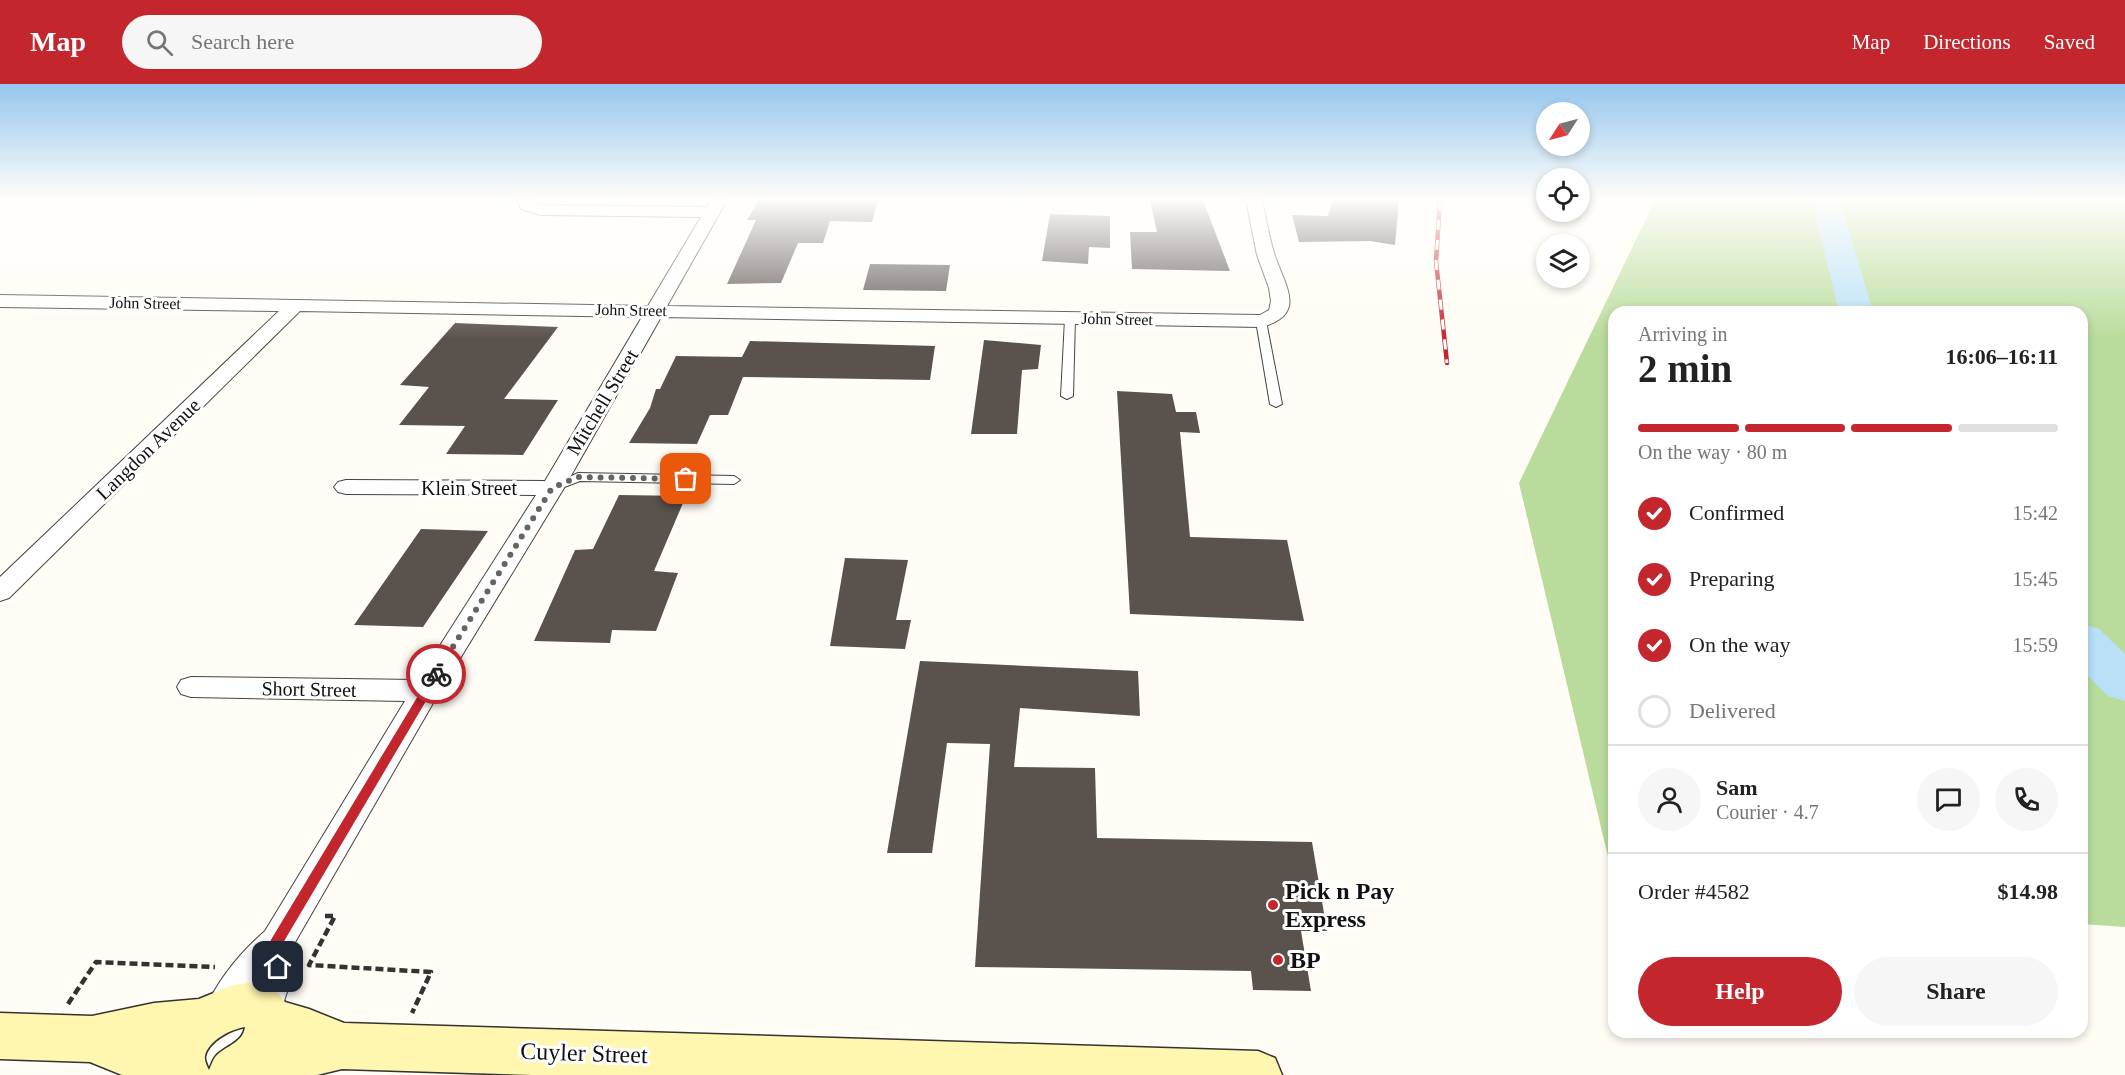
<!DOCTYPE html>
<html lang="en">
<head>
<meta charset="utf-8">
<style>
	:root { --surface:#fff; --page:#f6f6f6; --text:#222; --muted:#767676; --line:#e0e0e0; --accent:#c4262e }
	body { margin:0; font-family:Georgia,serif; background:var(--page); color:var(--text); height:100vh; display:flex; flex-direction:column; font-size:22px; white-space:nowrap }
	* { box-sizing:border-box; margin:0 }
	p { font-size:20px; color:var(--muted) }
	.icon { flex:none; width:33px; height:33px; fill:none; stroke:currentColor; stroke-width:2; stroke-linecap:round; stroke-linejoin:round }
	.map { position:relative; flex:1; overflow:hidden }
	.sheet { position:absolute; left:1608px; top:222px; width:480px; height:732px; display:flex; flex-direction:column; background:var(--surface); border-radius:18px; box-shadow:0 3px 9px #0003 }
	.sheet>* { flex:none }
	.needle { width:39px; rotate:234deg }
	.tools { position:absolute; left:1536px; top:18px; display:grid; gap:12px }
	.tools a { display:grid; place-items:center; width:54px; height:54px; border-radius:50%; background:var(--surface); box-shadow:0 3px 9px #0003; font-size:30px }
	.pin { position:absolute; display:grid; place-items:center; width:51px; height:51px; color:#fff; margin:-26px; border-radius:12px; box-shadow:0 3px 9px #0006 }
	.courier { position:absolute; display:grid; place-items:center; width:60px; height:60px; margin:-30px; border:4px solid #c4262e; border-radius:50%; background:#fff; color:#222; box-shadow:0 2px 8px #0007 }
	.summary em { font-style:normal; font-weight:800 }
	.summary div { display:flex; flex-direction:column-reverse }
	.summary { display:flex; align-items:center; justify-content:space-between; height:102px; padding:0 30px }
	h1 { font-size:39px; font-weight:800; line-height:45px }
	.bar { display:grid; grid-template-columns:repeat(4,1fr); gap:9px 6px; align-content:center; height:72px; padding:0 30px }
	.bar i { height:8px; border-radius:4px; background:var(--line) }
	.bar .selected { background:var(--accent) }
	.bar p { grid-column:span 4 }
	.line { display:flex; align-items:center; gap:15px; padding:0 30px; border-top:2px solid var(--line) }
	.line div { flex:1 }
	.round { display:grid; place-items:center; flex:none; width:63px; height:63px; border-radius:32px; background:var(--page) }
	ol { padding:0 30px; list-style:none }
	li { display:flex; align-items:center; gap:18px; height:66px }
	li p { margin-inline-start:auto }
	li .icon { padding:6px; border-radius:50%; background:var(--accent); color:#fff; stroke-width:4 }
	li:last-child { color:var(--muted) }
	li i { width:33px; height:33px; border:3px solid var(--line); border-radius:50% }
	.action { display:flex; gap:12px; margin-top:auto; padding:12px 30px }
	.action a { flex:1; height:69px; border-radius:36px; background:var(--accent); color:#fff; font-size:24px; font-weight:800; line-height:69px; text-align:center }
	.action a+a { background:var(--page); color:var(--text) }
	header { display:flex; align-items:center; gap:36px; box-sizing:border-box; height:84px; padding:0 30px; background:var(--accent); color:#fff }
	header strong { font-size:28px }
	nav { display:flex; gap:33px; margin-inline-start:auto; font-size:21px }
	.search { width:420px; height:54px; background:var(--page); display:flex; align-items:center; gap:15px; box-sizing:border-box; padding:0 21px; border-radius:33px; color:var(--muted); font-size:22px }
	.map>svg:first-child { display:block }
	.forest { fill:#b9dc9c }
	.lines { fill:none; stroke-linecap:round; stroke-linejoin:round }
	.river { fill:#b9e0f7; fill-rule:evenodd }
	.building { fill:#5a524d }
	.lane-casing { stroke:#444; stroke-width:2 }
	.street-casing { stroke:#444; stroke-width:2 }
	.secondary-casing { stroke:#333; stroke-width:3 }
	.path { stroke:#333; stroke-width:4.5; stroke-dasharray:8 4; stroke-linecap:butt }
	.lane { fill:#fff; fill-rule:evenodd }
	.street { fill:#fff; fill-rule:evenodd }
	.secondary { fill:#fff6b0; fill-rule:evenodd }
	.rail-casing { stroke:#c4262e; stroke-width:4.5 }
	.rail { stroke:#fff; stroke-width:3; stroke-dasharray:10; stroke-linecap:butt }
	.route { fill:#c4262e }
	.done { stroke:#646461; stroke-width:6; stroke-dasharray:0 10.8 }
	.poi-dot { fill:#c4262e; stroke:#fff; stroke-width:2 }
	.labels { text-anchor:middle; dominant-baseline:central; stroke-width:6; stroke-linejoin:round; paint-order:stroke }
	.far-street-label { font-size:16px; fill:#111; stroke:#fff }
	.street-label { font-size:20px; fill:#111; stroke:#fff }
	.near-poi-label { font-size:24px; font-weight:bold; fill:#111; stroke:#fff; text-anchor:start }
	.near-street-label { font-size:24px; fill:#111; stroke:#fff }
</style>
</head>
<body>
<header>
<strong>Map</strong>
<div class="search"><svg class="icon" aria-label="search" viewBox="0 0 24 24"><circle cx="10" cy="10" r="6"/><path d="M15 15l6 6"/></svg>Search here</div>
<nav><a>Map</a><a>Directions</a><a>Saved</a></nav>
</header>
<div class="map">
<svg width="2125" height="991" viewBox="0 0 2125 991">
	<rect width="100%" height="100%" fill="#fffdf5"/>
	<path class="forest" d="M1655,116H2125V843L2082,840V228H1614V798L1519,399Z"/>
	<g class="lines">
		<path class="river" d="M1812,116H1840L1873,228H1839Z
			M2082,540L2099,545L2125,570V617L2108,612L2082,586Z"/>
	</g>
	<path class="building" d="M759,116H878L872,138L830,137L823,159H798L781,199L727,200L756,136H747Z
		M1150,116H1203L1230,187L1132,185L1130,148H1157Z
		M1333,116H1399L1395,161L1370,157L1299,158L1292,131L1328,132Z
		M1050,130L1110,132V164L1089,163L1088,180L1042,177Z
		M870,180L950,181L946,207L863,206Z
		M455,239L558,243L504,315L558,316L523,371L446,370L465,342L399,341L429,303L400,301Z
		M984,256L1041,261L1038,285L1022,286L1017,350H971Z
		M750,257L935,262L930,296L743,293L728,331H710L697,360L629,359L650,324L656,305H660L676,272L742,273Z
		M1117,307L1172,310L1176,328H1196L1200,349L1180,348L1190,453L1287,456L1304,537L1130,530Z
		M619,411L686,412L654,487L678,489L656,547L612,546L610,559L534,557L575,466L593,465Z
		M421,445L488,447L423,543L354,541Z
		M845,474L908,476L896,536H911L905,565L830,562Z
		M920,577L1138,587L1140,632L1020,624L1014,683L1095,684L1097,754L1312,758L1327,847H1301L1311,907L1253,906L1251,887L975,883L990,660L947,659L932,769H887Z"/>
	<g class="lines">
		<g class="lane-casing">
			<path id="lane" d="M1070,232L1075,235L1073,312L1067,315L1061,312L1065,235Z
				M1261,234L1266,237L1282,320L1276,323L1270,320L1256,237Z
				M578,389L734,392L740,396L734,400L580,397L554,407L548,403Z"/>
		</g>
		<g class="street-casing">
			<path id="street" d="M517,116H533L542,121L707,123L711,116H727L667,222L1260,231L1269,226L1271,217L1269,204L1257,171L1246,116H1262C1266,134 1269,153 1275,172C1285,202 1308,231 1261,243L661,233L564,404L436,614L294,860L295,883L277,939L264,944L251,939L246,927L250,914L236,937L223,942L210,937L205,925C219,894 240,869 265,847L405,617L191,613L181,610L177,603L181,596L191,593L418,596L536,411L346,410L338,408L334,403L338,398L346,396L545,397L642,233L300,227L9,514L0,517V493L279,227L0,223V211L648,222L701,133L540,131L521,125Z"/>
		</g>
		<g class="secondary-casing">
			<path id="secondary" d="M249,899L278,909L285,918L309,925L344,939L1258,967L1275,974L1282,991H532L342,985L317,991H122L90,978L0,975V929L92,932L154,919L199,915L233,901ZM245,943C243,959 225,962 216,972C213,975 211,982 209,986C207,982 204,976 205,972C208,957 231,945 245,943Z"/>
		</g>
		<path class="path" d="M325,832H335L309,881L431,888L412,929
			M68,920L96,878L215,883"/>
		<use href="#lane" class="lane"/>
		<use href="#street" class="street"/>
		<use href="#secondary" class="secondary"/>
		<g class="rail-casing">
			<path id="rail" d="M1440,116L1436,177L1447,279"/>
		</g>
		<use href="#rail" class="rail"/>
	</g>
	<linearGradient id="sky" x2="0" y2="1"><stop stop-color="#95c6ee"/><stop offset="0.45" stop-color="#fffefa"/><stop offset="1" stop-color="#fffefa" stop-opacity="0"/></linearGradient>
	<rect width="2125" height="255" fill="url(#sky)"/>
	<path class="route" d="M436,586L442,590L283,859L285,883L283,887H274L270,858L272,854L433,587Z"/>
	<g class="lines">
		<path class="done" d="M436,590L552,404L578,393L686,395"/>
	</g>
	<g class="poi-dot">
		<circle cx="1273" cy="821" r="6"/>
		<circle cx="1278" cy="876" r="6"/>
	</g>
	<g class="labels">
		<g class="far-street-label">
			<text transform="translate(145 219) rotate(1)">John Street</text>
			<text transform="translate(631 226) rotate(1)">John Street</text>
			<text transform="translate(1117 235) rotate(1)">John Street</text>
		</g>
		<g class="street-label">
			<text transform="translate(602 318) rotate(-59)">Mitchell Street</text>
			<text transform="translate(148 365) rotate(-44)">Langdon Avenue</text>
			<text x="469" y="404">Klein Street</text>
			<text transform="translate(309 605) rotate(1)">Short Street</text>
		</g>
		<g class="near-poi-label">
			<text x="1285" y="807">Pick n Pay<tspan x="1285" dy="28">Express</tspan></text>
			<text x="1290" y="876">BP</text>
		</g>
		<g class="near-street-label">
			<text transform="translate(584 969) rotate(2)">Cuyler Street</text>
		</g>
	</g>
</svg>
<div class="tools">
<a><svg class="needle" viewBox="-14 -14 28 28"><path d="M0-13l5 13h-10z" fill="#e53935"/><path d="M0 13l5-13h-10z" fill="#767676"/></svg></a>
<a><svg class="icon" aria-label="locate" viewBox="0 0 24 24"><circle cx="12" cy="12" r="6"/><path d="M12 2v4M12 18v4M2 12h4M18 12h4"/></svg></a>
<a><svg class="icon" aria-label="layers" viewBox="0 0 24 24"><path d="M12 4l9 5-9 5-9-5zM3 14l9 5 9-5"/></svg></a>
</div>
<div class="pin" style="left:686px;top:395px;background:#ea580c"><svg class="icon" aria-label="bag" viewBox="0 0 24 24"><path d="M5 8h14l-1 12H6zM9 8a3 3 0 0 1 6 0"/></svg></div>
<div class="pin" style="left:278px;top:883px;background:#1f2937"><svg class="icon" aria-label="home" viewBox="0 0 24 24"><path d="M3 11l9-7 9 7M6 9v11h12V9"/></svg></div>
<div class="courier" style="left:436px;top:590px"><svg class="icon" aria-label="bike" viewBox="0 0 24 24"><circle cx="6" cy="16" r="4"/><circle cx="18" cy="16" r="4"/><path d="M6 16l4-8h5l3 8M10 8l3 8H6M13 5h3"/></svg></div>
<section class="sheet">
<div class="summary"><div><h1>2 min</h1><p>Arriving in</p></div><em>16:06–16:11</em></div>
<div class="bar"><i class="selected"></i><i class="selected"></i><i class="selected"></i><i></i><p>On the way · 80 m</p></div>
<ol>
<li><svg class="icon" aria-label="check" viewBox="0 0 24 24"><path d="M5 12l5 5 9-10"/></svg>Confirmed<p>15:42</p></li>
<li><svg class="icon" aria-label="check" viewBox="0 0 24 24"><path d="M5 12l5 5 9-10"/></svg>Preparing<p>15:45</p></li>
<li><svg class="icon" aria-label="check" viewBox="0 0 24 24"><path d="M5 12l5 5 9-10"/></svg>On the way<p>15:59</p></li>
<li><i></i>Delivered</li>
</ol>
<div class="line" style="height:108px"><a class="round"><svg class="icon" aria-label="person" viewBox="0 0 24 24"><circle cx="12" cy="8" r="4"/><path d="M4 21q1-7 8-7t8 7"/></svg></a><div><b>Sam</b><p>Courier · 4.7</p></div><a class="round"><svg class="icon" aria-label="chat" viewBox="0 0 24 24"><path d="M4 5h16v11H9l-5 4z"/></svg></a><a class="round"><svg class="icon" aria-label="phone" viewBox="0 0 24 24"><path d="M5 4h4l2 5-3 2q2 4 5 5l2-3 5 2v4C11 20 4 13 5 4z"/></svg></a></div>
<div class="line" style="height:78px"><div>Order #4582</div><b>$14.98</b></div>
<div class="action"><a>Help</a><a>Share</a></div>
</section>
</div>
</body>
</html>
